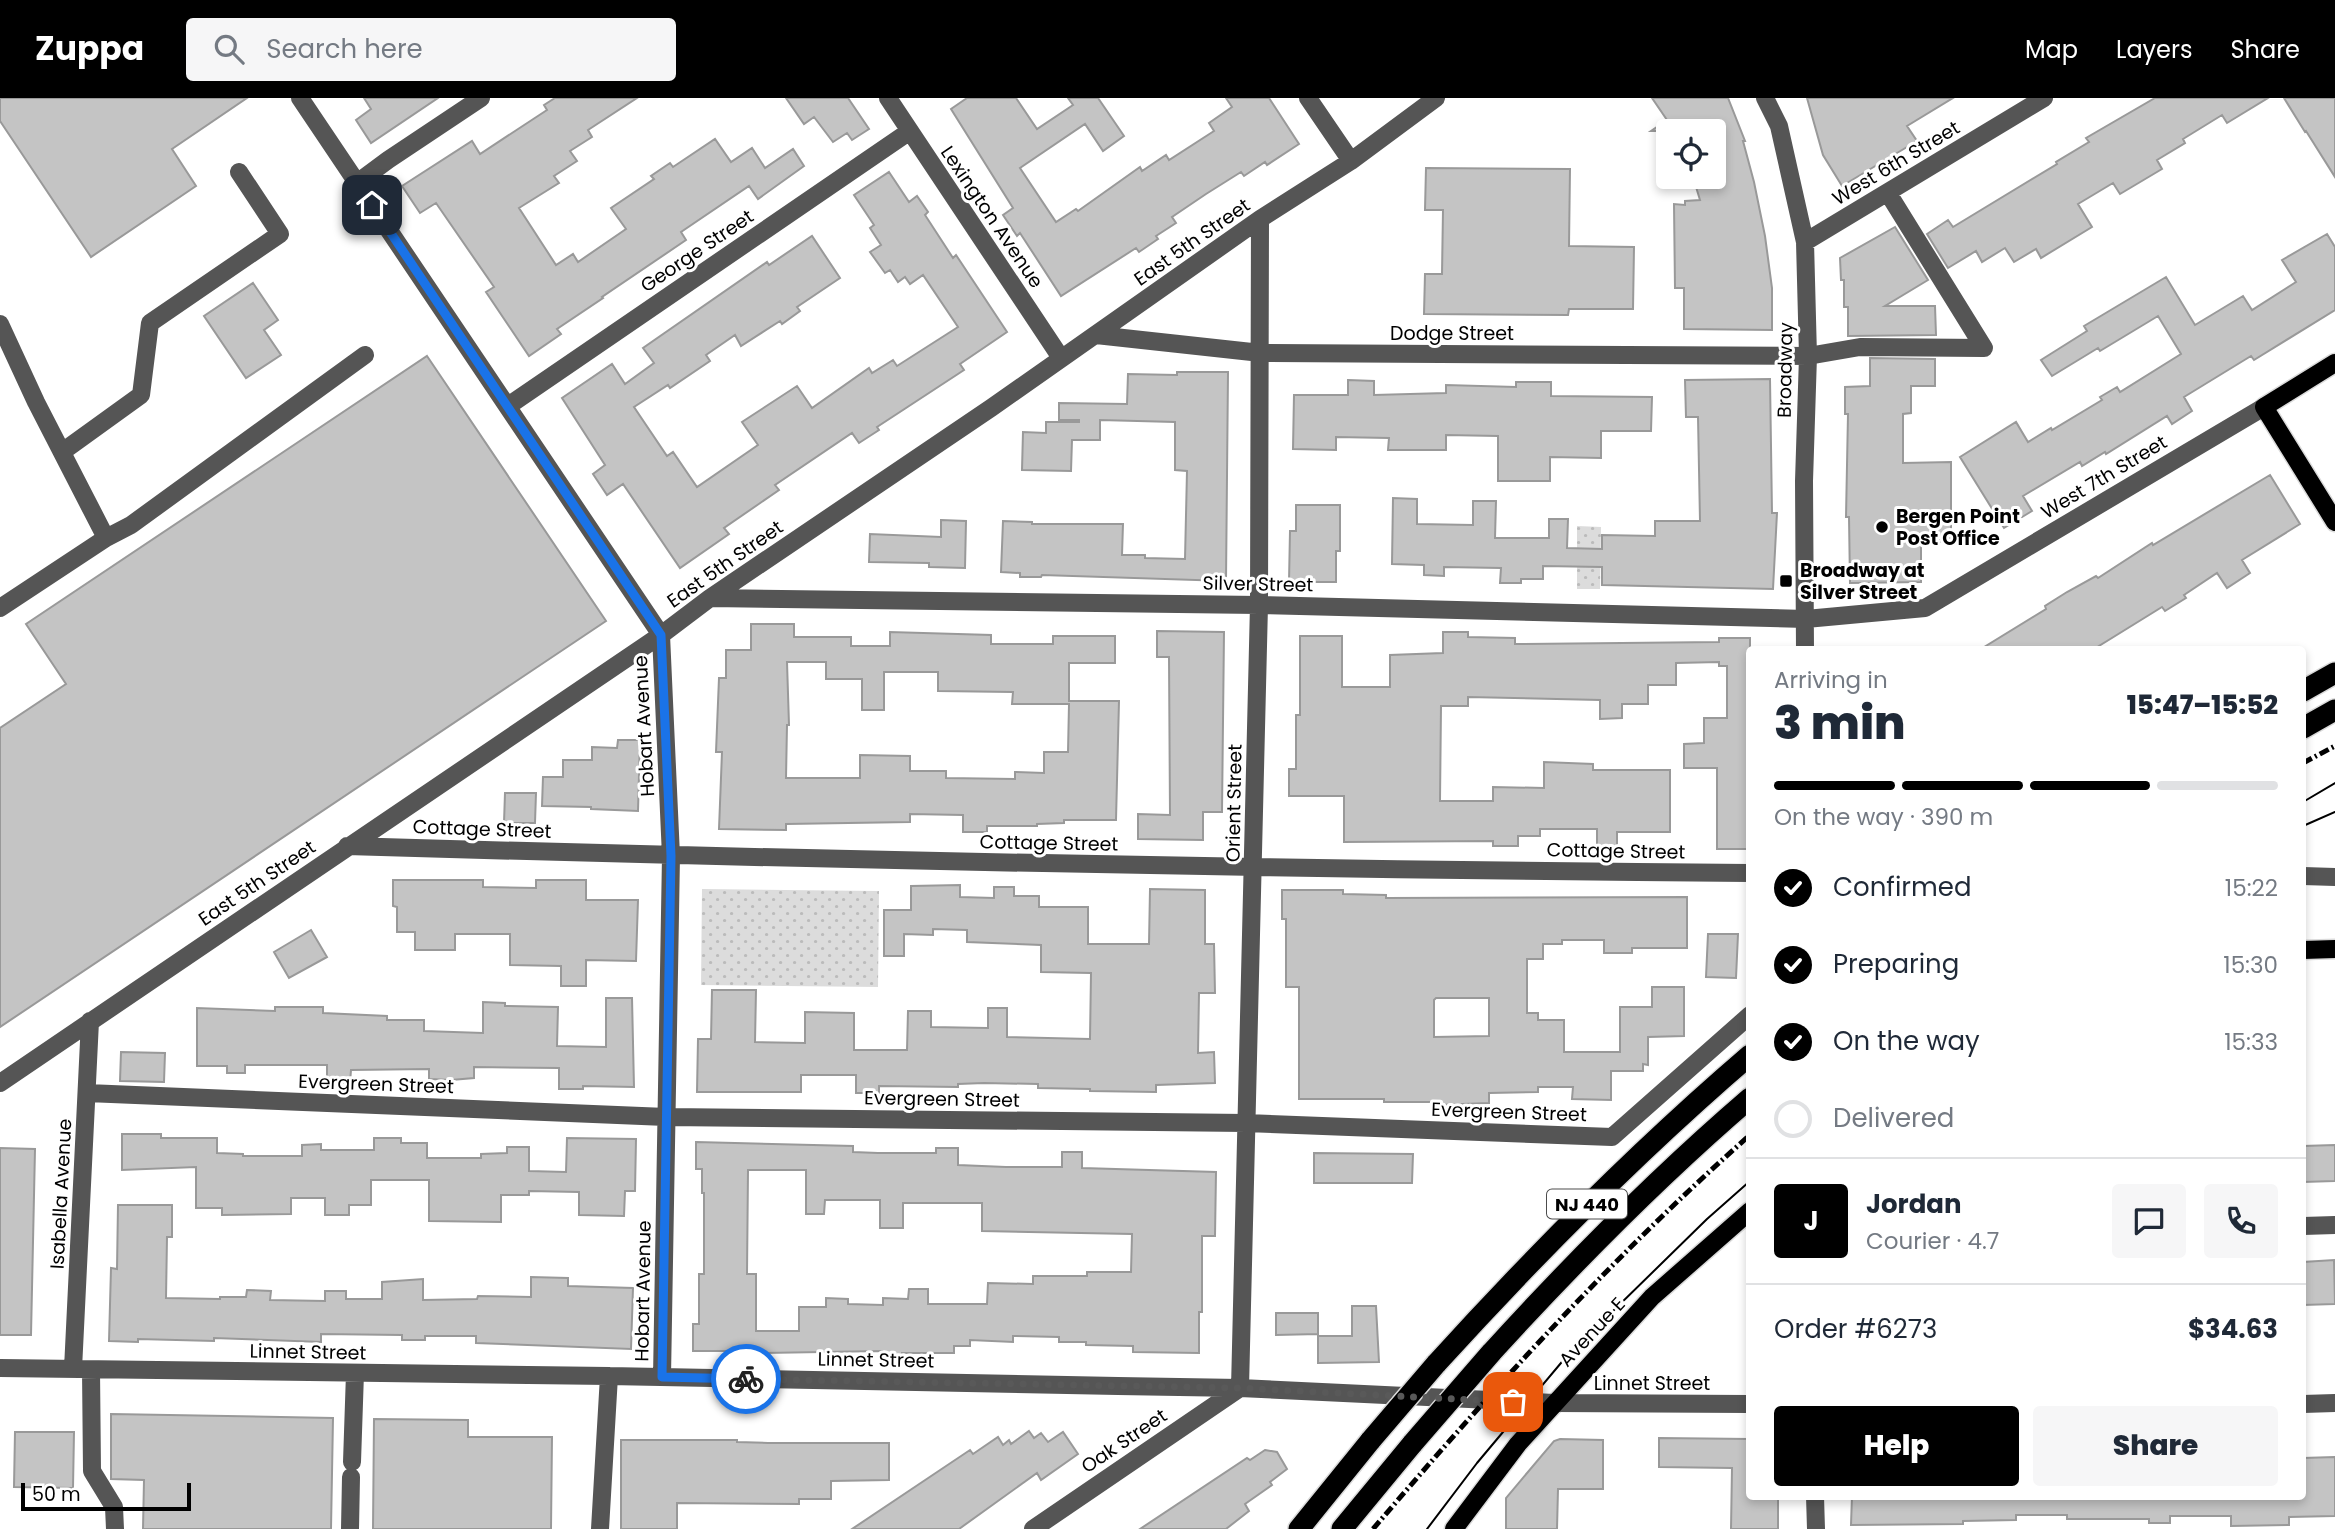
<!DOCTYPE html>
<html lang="en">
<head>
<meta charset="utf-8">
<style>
	:root { --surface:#fff; --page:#f6f6f7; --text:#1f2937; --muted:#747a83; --line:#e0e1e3; --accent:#000 }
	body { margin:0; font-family:Poppins,sans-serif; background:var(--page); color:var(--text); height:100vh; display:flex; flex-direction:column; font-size:26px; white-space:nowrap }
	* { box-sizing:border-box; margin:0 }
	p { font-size:23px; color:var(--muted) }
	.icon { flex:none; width:38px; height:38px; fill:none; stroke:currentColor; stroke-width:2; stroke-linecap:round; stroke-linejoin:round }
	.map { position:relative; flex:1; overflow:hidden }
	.sheet { position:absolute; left:1746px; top:548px; width:560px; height:854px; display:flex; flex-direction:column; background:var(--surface); border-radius:7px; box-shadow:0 4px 10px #0003 }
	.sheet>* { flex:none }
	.buttons { position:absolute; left:1656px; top:21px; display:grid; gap:14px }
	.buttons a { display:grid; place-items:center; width:70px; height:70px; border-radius:7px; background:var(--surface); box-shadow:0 4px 10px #0003; font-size:35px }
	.scale { position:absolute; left:21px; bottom:18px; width:170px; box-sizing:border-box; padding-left:7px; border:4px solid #000; border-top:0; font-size:19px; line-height:24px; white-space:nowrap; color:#000; -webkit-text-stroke:5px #fff; paint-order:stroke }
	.pin { position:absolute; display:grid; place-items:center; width:60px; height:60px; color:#fff; margin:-30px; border-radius:14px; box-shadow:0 4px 10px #0006 }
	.courier { position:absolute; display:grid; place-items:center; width:70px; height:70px; margin:-35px; border:5px solid #1a73e8; border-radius:50%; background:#fff; color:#222; box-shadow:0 2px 9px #0007 }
	.summary em { font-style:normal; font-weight:800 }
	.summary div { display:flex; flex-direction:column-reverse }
	.summary { display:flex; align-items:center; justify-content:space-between; height:119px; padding:0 28px }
	h1 { font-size:46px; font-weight:800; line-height:52px }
	.bar { display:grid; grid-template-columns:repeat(4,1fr); gap:10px 7px; align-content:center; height:84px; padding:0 28px }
	.bar i { height:9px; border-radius:5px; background:var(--line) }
	.bar .active { background:var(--accent) }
	.bar p { grid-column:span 4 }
	.line { display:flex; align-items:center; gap:18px; padding:0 28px; border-top:2px solid var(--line) }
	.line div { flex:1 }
	.round { display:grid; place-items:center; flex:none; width:74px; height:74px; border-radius:7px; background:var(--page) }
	ol { padding:0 28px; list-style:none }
	li { display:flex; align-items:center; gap:21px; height:77px }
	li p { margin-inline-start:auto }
	li .icon { padding:7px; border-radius:50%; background:var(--accent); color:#fff; stroke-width:4 }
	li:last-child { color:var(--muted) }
	li i { width:38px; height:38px; border:4px solid var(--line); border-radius:50% }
	.cta { display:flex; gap:14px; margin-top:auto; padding:14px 28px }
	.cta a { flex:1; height:80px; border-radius:7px; background:var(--accent); color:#fff; font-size:28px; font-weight:800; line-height:80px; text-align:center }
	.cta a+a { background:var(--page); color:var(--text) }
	header { display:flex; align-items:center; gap:42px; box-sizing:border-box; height:98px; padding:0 35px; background:var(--accent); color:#fff }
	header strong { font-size:33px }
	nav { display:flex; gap:38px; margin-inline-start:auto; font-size:24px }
	.search { width:490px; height:63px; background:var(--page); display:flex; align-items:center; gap:18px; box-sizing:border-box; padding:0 24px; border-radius:7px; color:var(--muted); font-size:26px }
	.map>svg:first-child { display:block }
	.grass { fill:url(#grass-dots) }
	.building { fill:#c4c4c4; stroke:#999; stroke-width:2; fill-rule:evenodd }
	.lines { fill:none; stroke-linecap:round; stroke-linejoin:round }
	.major-casing { stroke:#dbdbdb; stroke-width:21 }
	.highway-casing { stroke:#dbdbdb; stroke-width:24 }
	.minor { stroke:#555; stroke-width:18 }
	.major { stroke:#000; stroke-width:18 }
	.highway { stroke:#000; stroke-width:21 }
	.tram { stroke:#000; stroke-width:2 }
	.rail { stroke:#000; stroke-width:5; stroke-dasharray:10 3.5 2 3.5; stroke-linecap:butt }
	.highway-bridge-casing { stroke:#dbdbdb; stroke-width:24; stroke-linecap:butt }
	.highway-bridge { stroke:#000; stroke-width:21 }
	.done { stroke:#595959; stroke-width:7; stroke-dasharray:0 12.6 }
	.route { stroke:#1a73e8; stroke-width:9 }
	.poi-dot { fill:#000; stroke:#fff; stroke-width:2.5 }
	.labels { text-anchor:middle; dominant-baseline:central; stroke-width:6; stroke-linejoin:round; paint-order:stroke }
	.shield { fill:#fff; stroke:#4c4c4c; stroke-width:2 }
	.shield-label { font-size:18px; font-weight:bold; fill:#000 }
	.street-label { font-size:19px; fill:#000; stroke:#fff }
	.poi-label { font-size:19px; font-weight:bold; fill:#000; stroke:#fff; text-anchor:start }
</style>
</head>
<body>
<header>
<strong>Zuppa</strong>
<div class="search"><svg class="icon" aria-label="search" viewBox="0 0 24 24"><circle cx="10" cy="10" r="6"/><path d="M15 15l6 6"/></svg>Search here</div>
<nav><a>Map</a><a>Layers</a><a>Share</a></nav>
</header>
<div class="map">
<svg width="2335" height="1431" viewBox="0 0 2335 1431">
	<defs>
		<pattern id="grass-dots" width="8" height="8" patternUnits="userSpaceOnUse" patternTransform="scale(1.75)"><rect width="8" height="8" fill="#dcdcdc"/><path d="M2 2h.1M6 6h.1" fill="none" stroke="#bbb" stroke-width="1.8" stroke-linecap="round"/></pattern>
	</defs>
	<rect width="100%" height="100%" fill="#fff"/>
	<path class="grass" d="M1577,428L1601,429L1600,491H1577Z
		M702,791L879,793L878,889L701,887Z"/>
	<path class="building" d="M0,0H247L172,51L196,88L91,159L0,23Z
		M364,0H438L371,45L356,22L371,11Z
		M555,0H637L588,32L592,39L570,53L577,63L554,78L559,85L519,110L556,167L573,156L578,164L626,131L611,110L654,81L651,78L670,65L673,69L715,41L731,64L752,50L765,70L793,51L804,68L758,101L749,88L681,134L686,142L602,199L603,200L557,231L561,236L529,258L486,194L494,189L436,105L420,115L402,88L472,43L480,56L547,12L544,7Z
		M786,0H848L869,31L852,42L847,35L833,44L814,19L804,26Z
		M967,0H1016L1037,31L1073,7L1068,0H1098L1124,38L1103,53L1085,26L1020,70L1056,124L1076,111L1078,113L1140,69L1142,73L1166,57L1169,62L1214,33L1209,25L1232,9L1226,0H1269L1299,46L1267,67L1265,64L1244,78L1241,74L1206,96L1172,119L1176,125L1156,138L1158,141L1139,154L1136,150L1061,198L1020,135L1017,138L1003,117L1013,110L951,11Z
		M1652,0H1728L1745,43H1743L1754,84L1765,138L1772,190V232L1684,231V190H1675L1674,106L1685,107V103L1700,102L1693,79H1713V33H1651L1667,22Z
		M1807,0H1953L1907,28L1917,43L1842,88L1823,57Z
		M2155,0H2268L2227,25L2222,17L2183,41L2185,45L2157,62L2162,71L2120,96L2113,85L2078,106L2092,129L2041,160L2036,151L2014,164L2005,150L1982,164L1976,153L1948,170L1927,136L1948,122L1953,129L2057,66L2056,64L2089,44L2086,40Z
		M2284,0H2335V79L2306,33L2305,34Z
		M1426,70L1570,71L1569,148L1634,149L1633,211H1569L1568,217L1424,216L1425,176H1442L1443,112H1425Z
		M889,74L909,104L917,98L928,114L925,117L953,160L956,157L1007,234L960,266L964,272L877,329L879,332L859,345L852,335L775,387L779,392L724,430L729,436L680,470L623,386L607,397L593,376L605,367L562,300L612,266L625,286L654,265L643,250L767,164L769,167L812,138L840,180L797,209L800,213L782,226L780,223L741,248L735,237L706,257L710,263L670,290L668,287L634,309L667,358L673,354L697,389L758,347L742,324L797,288L812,310L869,270L872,275L893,262L897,268L958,229L923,177L910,186L905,179L898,184L890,172L885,175L870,154L881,147L870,130L874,127L854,97Z
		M1895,129L1928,182L1885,208H1935L1936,237L1848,238V209H1844V182H1841L1840,160Z
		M2327,136L2335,149V212L2254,262L2251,258L2184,299L2192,313L2172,326L2167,318L2106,356L2105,354L2082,368L2080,364L2023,398L2032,413L2004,430L1960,359L2016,324L2028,344L2051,330L2052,332L2102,302L2100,299L2117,289L2120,294L2181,256L2158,218L2100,253L2098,250L2052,278L2041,262L2087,233L2084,228L2166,179L2195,227L2243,198L2252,212L2296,184L2282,162Z
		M253,185L278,222L264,232L281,257L246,280L204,218Z
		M427,258L606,523L0,929V630L66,586L26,526Z
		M1870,260L1935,261V288H1911V315L1903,316V365L1951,364V444H1921V484L1850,485L1849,419H1846L1848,316H1845V289L1870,288Z
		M1177,274H1228L1226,483L1042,477L1041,479H1020V475L1001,474L1003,423L1032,424V426H1123L1122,457H1145V460L1185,461L1187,373L1175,372V324L1100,322V342H1072L1071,373L1022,372L1023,334L1046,335V324H1079V322H1059V305L1127,306L1128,276L1177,277Z
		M1770,281L1772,415H1777L1773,491L1602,487V469L1543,468V481H1521V485H1500L1501,470L1444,469V478L1424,477V467L1392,466L1393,400L1417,401V426L1473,427V403H1496L1495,440H1549V421H1568L1567,450L1602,451V437L1655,438V423H1700L1698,319H1686L1685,282Z
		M1348,282L1374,283V297L1446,295V287L1516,289V284H1551V298L1652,299L1651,333H1601V360L1550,359V383H1498V338L1446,337V352H1388L1389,340L1336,339V352L1293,351L1294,297H1348Z
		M2270,377L2300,426L2242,462L2250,475L2227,490L2217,475L2184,497L2186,500L2165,513L2162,509L2094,551H1981L2046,511L2045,508L2067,494L2096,478L2098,480L2152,445L2153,447Z
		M1296,407H1340V453H1336V484H1289L1290,433H1296Z
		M941,422L966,423L965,470L929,469V465L869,464L870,436L941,439Z
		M751,526H794V539H851V548H890V534L991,537V546H1053V538H1115V565H1069V603H1119L1116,722H1064V725L1037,726V728H987V734H963V717L910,716V724L786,726V732L719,731L722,654H716L719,580H726V552H751ZM787,564H826V581H862V612H884V574H938V593L1013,594L1012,606H1069L1068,654H1044V675L1015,674V681L946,680V673H910V658L860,657V680H786L787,627H789Z
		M1157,533L1224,534L1222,714H1203V742L1138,741V716L1170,717L1169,559H1157Z
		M1443,534H1468V539L1515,540V546L1719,544V540H1750V751H1717V670H1684V646L1704,645V620H1727V568H1719V564L1676,565V587H1648V606H1622V620L1600,621V602L1468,599V608H1441L1440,703H1493V689L1544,690V664L1593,666V672H1670V734H1617V750H1597V731H1540V738H1518V748H1493V743L1344,744V698H1289V671H1296V617H1300V538H1342V589H1390V557L1443,555Z
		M618,642H640L638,713L591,711V709L542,708L543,679H563V662H592V649L617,650Z
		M505,695H536L535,725H504Z
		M393,782H483V789L536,790V782H586V802H638L636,863L586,862V888H561V868L510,867V836H455V852H415V834H397V809L393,808Z
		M960,787V799L994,800V789H1014V798H1039V809H1088V846H1149L1150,791L1205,792V846H1214L1215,895H1199L1198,955L1214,954L1215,985L1156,987V994L1090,993V991L1038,990V986L984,985L958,986V989L879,988V995H856V977H801V994H697L698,941H711L712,892H756L755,944L805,945V914L854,915V952H907L908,913H931V929L988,930V910H1007V939L1090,941L1091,875L1041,874V847L967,844V832L933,831V837L904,836V858H884V812H911V788Z
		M1282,792H1343V796L1386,797V800L1687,799V850H1632V855H1604V842H1562V846H1543V861H1527V915H1538V922H1564V954H1620V909H1652V889H1684V938L1648,939V967L1643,966V973H1611V1002L1572,1001L1573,989H1538V994L1489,995V1005L1462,1006L1438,1007V1004H1384V1001H1299V889H1286V821H1282ZM1436,900H1489V938L1434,939V902Z
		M311,832L327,859L289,880L274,854Z
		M1708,836H1738L1736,880L1706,879Z
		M606,900H632L634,989L583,988V991H559V970L474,969V980L451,982L429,981V971L351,972L350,985L327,984V967H245V975H227V968H197V910L275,913V909H323V915L387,918V922H424V933L483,935V904L505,905V908L558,909L557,948L606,949Z
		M121,954L165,955L164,984L120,983Z
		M122,1036H161V1040H217V1055L243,1056V1058H302V1047L321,1046V1052H374V1040H401V1045H427V1060H481V1056L507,1055V1049H529V1073L566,1074L567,1040L636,1041L635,1093H625L624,1118L579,1117V1094L529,1093V1097H501V1124L429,1123V1082H371V1107H349V1117H325V1100H291V1116L222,1117V1110H196V1069L122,1072Z
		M696,1044L853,1048V1054L878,1055H936V1050H958V1067L1006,1069H1062V1054H1082V1070L1216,1074L1215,1138H1202V1214H1199V1255L1133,1254V1248L1086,1247V1244H1059V1239L1013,1238V1244L970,1242V1248H954V1255H902V1258H881L882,1253L764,1255V1253H693V1226H699V1176H704V1095H702V1071H696ZM748,1072H806V1116H824L825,1102H880V1130H903V1105H982V1133L1132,1136L1131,1174H1087V1178H1033V1186L988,1185L987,1206H928V1191H909L908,1201L883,1200V1207L848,1206V1201L826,1200V1209H799V1233H756V1176H747Z
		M2335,1047V1083L2303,1084V1048Z
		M0,1050L35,1051L31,1237H0Z
		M1314,1055L1413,1056L1412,1085H1314Z
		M118,1107H172V1139H167L166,1200L220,1201V1199H246L247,1192L271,1193L270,1202L325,1203V1193H346V1201H382V1184L423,1181V1202L477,1201L478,1198L531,1199V1179L568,1180V1188L633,1190L631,1251L476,1245V1238H425V1242H402V1237L321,1236V1244L214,1240V1243L138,1241V1244L109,1243L111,1170L117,1171Z
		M2334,1162L2335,1206L2303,1207V1164Z
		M1352,1208H1376L1379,1264L1318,1265V1238H1352Z
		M1276,1215H1318V1236L1276,1237Z
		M111,1316L333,1320L331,1431H143L144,1382L111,1381Z
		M374,1321L468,1322V1339H552L551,1431H373Z
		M1029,1333L1034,1340L1041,1335L1048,1344L1063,1334L1078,1356L1041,1382L1037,1375L959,1431H852L970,1352L973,1356L998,1339L1003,1347L1009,1342L1011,1346Z
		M15,1334H74L73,1390L14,1389Z
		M1659,1340L1750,1341V1398H1778V1431H1731L1732,1370L1659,1369Z
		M1560,1341L1603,1342V1391H1558L1557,1431H1506V1400L1554,1343Z
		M621,1342H737V1344L768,1345H889V1382L831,1383V1401H799V1406L677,1405V1431H621Z
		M1265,1352L1277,1354L1287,1371L1270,1384L1272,1387L1245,1406L1249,1413L1226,1431H1140L1247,1360L1250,1362Z
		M2335,1359V1418L2289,1419V1427L2231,1428V1418H2170V1425H2149V1421H2067V1417H2016V1422L1963,1423V1426L1851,1427L1852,1398H2303V1360Z"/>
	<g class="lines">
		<g class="major-casing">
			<path id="major" d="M2335,265L2264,309L2335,424
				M2303,852L2335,851
				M1454,1431L1518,1346L1652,1199L1750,1113"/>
		</g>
		<g class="highway-casing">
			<path id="highway" d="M2303,593L2335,575
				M2303,630L2335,612
				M1491,1255C1573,1165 1658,1079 1750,1000
				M1436,1266C1535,1157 1638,1053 1750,957
				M1299,1431L1371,1342
				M1342,1431L1413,1345"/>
		</g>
		<path class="minor" d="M300,0L661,537L671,758L662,1279
			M888,0L1061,260
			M1308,0L1351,63
			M1765,0L1779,28L1805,144L1808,258L1804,383L1805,551
			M357,85L388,62L481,0
			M1805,144L2044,0
			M0,226L36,304L106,440
			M1096,237L1261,255L1808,258L1860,249L1984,250L1888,95
			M508,308L910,33
			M62,354L141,297L150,225L280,136L239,74
			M710,500L1259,507L1806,521L1925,510L2264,309
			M0,510L106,440L131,427L365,257
			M347,748C815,762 1282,771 1750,775
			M2303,778L2335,779
			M0,985L661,537L710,500L991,310L1260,121L1351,63L1436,0
			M87,995L666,1019L1246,1025L1612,1039L1750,917
			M2303,1128L2335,1127
			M0,1270L609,1278L1118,1288L1240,1290L1554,1305L1750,1306
			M73,1271L90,923
			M91,1272L92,1373L114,1409L115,1431
			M2303,1306L2335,1305
			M352,1364L355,1275
			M1815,1398L1816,1431
			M350,1431L351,1379
			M600,1431L609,1278
			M1033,1431L1240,1290L1259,507L1260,121"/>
		<use href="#major" class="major"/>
		<use href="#highway" class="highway"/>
		<path class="tram" d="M2303,704L2335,685
			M2303,728L2335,714
			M1427,1431L1477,1365L1566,1259L1707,1121L1750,1083"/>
		<path class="rail" d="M2303,665L2335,648
			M1373,1431C1491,1293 1614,1157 1750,1037"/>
		<g class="highway-bridge-casing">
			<path id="highway-bridge" d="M1371,1342L1436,1266
				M1413,1345L1491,1255"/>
		</g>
		<use href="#highway-bridge" class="highway-bridge"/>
	</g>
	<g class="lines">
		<path class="done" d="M746,1281L1240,1290L1513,1304"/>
		<path class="route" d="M372,107L661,537L671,758L662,1279L746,1281"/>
	</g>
	<g class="poi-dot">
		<circle cx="1882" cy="429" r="7"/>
		<rect x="1779" y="476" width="14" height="14" rx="3.5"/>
	</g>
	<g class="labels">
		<rect class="shield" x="1547" y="1091.5" width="80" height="29" rx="5"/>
		<g class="shield-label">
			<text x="1587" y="1106">NJ 440</text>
		</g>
		<g class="street-label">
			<text transform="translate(1896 65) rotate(-31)">West 6th Street</text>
			<text transform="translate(992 119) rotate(56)">Lexington Avenue</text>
			<text transform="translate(1192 144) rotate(-35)">East 5th Street</text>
			<text transform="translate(697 153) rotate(-34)">George Street</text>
			<text x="1452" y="235">Dodge Street</text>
			<text transform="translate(1785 272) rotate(-89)">Broadway</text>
			<text transform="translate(2104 379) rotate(-31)">West 7th Street</text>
			<text transform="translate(725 466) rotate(-35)">East 5th Street</text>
			<text transform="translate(1258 486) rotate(1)">Silver Street</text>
			<text transform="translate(644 628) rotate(-93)">Hobart Avenue</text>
			<text transform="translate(1234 705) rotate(-89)">Orient Street</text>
			<text transform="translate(482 731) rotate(2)">Cottage Street</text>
			<text transform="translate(1049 745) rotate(1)">Cottage Street</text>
			<text transform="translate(1616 753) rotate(1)">Cottage Street</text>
			<text transform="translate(257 785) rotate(-34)">East 5th Street</text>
			<text transform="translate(376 986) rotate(2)">Evergreen Street</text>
			<text transform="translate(942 1001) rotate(1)">Evergreen Street</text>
			<text transform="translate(1509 1014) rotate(2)">Evergreen Street</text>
			<text transform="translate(61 1096) rotate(-87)">Isabella Avenue</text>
			<text transform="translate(643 1193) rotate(-89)">Hobart Avenue</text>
			<text transform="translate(1592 1234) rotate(-47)">Avenue E</text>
			<text transform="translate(308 1254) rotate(1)">Linnet Street</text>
			<text transform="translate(876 1262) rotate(1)">Linnet Street</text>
			<text x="1652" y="1285">Linnet Street</text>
			<text transform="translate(1124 1343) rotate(-34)">Oak Street</text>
		</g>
		<g class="poi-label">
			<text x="1896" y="418">Bergen Point<tspan x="1896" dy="22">Post Office</tspan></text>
			<text x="1800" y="472">Broadway at<tspan x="1800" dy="22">Silver Street</tspan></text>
		</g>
	</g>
</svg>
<div class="buttons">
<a><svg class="icon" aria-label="locate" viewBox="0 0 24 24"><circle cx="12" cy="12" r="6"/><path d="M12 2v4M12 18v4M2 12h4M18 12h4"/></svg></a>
</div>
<div class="scale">50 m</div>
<div class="pin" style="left:1513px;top:1304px;background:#ea580c"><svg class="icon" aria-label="bag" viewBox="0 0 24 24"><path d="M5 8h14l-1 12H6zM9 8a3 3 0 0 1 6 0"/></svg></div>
<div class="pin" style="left:372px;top:107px;background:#1f2937"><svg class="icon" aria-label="home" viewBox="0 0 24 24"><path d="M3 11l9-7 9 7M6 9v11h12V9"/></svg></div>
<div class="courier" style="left:746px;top:1281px"><svg class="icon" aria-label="bike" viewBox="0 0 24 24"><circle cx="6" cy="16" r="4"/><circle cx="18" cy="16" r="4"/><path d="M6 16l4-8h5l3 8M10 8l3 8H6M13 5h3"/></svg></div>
<section class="sheet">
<div class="summary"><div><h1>3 min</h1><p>Arriving in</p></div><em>15:47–15:52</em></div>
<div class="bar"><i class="active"></i><i class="active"></i><i class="active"></i><i></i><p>On the way · 390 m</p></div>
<ol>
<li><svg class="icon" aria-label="check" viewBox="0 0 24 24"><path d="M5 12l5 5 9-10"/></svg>Confirmed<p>15:22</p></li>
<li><svg class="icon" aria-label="check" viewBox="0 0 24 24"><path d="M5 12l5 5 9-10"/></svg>Preparing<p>15:30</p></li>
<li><svg class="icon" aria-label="check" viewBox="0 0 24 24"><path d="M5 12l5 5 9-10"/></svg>On the way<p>15:33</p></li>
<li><i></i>Delivered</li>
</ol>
<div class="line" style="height:126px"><b class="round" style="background:var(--accent);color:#fff">J</b><div><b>Jordan</b><p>Courier · 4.7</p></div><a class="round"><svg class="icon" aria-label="chat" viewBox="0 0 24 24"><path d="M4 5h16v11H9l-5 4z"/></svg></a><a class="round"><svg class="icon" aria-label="phone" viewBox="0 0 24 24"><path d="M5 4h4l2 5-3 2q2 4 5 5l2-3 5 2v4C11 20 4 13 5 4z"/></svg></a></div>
<div class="line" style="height:91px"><div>Order #6273</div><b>$34.63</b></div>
<div class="cta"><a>Help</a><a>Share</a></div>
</section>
</div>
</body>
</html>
